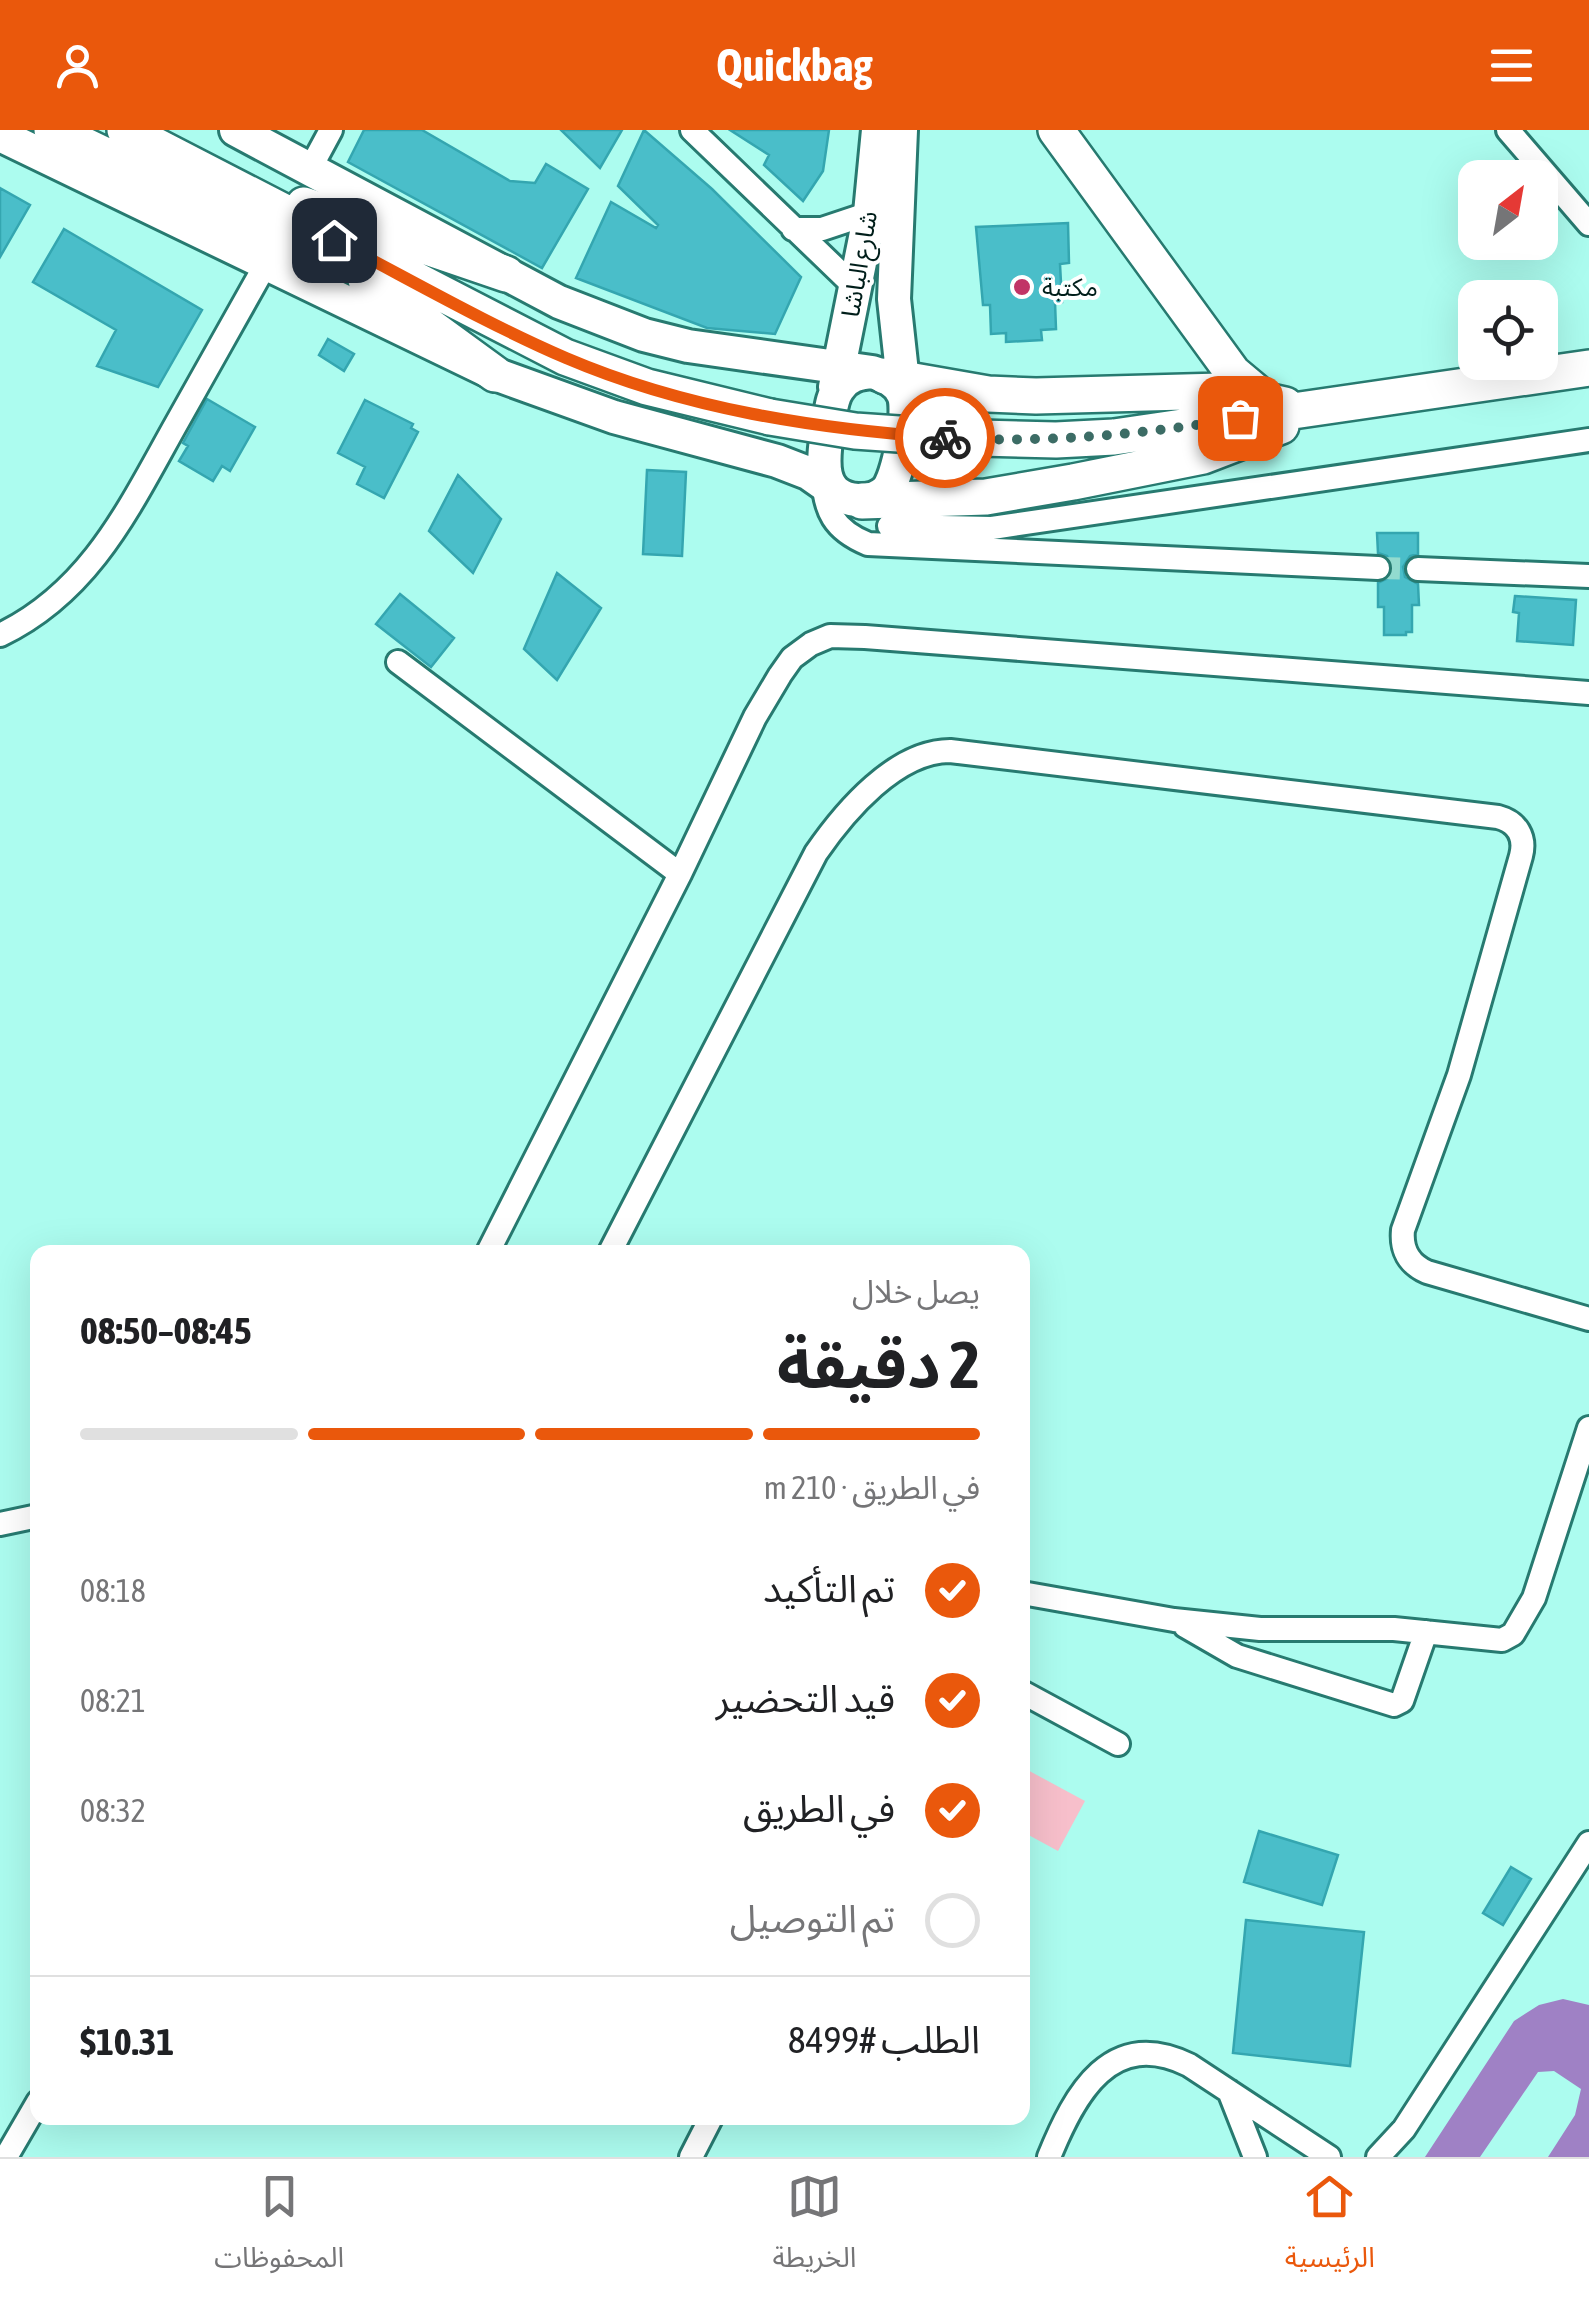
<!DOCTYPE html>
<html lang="ar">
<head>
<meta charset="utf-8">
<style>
	:root { --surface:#fff; --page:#f2f2f2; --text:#202124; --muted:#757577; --line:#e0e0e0; --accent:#ea580c }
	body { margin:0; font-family:"Asap Condensed","Noto Sans Arabic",sans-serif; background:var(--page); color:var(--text); direction:rtl; height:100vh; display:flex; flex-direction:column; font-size:38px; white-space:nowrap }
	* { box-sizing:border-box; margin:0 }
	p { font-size:32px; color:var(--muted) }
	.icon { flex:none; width:55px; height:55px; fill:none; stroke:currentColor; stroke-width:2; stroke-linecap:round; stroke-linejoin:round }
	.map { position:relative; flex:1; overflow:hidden; direction:ltr }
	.details { position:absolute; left:30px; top:1115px; width:1000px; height:880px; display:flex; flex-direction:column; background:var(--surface); border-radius:20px; box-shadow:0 10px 40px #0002; direction:rtl }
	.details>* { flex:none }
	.needle { width:65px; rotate:31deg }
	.buttons { position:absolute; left:1458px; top:30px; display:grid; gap:20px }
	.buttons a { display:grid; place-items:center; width:100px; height:100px; border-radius:20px; background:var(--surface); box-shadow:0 10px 40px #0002; font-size:50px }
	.pin { position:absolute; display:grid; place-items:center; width:85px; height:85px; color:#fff; margin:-42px; border-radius:20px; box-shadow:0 5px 15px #0006 }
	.courier { position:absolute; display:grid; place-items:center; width:100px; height:100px; margin:-50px; border:8px solid #ea580c; border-radius:50%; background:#fff; color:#222; box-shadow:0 2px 12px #0007 }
	.summary em { font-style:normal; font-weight:700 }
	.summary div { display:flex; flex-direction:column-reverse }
	.summary { display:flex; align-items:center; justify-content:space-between; height:170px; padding:0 50px }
	h1 { font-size:65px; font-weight:700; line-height:75px }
	.bar { display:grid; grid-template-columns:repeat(4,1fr); gap:15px 10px; align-content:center; height:120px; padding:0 50px }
	.bar i { height:12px; border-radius:8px; background:var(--line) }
	.bar .on { background:var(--accent) }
	.bar p { grid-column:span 4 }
	.line { display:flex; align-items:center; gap:25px; padding:0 50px; border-top:2px solid var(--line) }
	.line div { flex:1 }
	ol { padding:0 50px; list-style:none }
	li { display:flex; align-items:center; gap:30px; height:110px }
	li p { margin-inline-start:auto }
	li .icon { padding:10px; border-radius:50%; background:var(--accent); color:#fff; stroke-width:4 }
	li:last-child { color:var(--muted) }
	li i { width:55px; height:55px; border:5px solid var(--line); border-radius:50% }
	header { display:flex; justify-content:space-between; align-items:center; height:130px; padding:0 50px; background:var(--accent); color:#fff; font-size:45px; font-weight:700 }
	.tab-bar { display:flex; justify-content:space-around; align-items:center; height:140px; border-top:2px solid var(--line); background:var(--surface); font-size:28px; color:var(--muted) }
	.tab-bar a { display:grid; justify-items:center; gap:5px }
	.tab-bar .on { color:var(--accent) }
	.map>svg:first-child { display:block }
	.green { fill:#f7bfcb }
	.water { fill:#9f81c5 }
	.building { fill:#4abec9; stroke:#34a6b0; stroke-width:2.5 }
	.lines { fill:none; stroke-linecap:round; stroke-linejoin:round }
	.street-tunnel { stroke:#92dbcf; stroke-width:22; stroke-dasharray:22 11; stroke-linecap:butt }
	.street-casing { stroke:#277a70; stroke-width:28 }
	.secondary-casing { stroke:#277a70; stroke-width:38 }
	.primary-casing { stroke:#277a70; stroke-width:40 }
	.street { stroke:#fff; stroke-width:22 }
	.secondary { stroke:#fff; stroke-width:32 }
	.primary { stroke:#fff; stroke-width:35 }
	.primary-bridge-casing { stroke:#277a70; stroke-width:40; stroke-linecap:butt }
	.primary-bridge { stroke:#fff; stroke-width:35 }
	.done { stroke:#3c6c65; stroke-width:10; stroke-dasharray:0 18 }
	.route { stroke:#ea580c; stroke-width:12 }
	.poi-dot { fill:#c13567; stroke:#fff; stroke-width:4 }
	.labels { text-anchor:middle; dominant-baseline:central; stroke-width:8; stroke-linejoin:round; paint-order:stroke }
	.street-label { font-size:25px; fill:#001e1a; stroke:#fff }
	.poi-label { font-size:25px; fill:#001e1a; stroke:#fff; text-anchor:start }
</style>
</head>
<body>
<header><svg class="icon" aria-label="menu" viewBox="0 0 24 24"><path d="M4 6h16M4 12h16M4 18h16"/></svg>Quickbag<svg class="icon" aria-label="person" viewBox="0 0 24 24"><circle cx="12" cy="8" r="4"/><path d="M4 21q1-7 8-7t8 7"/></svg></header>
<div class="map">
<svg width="1589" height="2027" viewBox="0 0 1589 2027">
	<rect width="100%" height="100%" fill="#acfcef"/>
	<path class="green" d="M1022,1637L1085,1671L1058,1721L1023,1702Z"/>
	<path class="water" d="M1563,1869L1589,1875V2027H1548L1575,1985L1581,1959L1554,1941L1538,1942L1480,2027H1425L1514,1891L1539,1875Z"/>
	<path class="building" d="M364,0H422L510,51L535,53L546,34L588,59L542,138L348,32Z
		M561,0H622L600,38Z
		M644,0L712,59L801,147L775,204L707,198L576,148L611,72L656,98L658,95L618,56Z
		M730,0H829L823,41L803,71L764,35L769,25Z
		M0,58L30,75L0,127Z
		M1068,93L1069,133L1060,134L1062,172H1055L1056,199L1041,200L1042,210L1006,212V203L991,204L990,175H983L976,97Z
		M64,99L202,180L158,257L97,236L116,200L33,152Z
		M328,209L354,224L344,241L319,225Z
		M207,269L255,297L230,341L222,336L213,351L179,331L188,316L183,313Z
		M365,270L413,294L411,298L418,302L384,368L357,354L365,337L338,323Z
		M647,340L686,342L682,426L643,424Z
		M458,345L501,389L473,443L429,401Z
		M1377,403H1418V424L1410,426L1403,437L1405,447L1418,454L1419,475H1412V502H1406V505H1384V477H1378V453L1390,447L1393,438L1387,426L1378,423Z
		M557,443L601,478L557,550L524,519Z
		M400,464L454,508L431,537L376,494Z
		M1515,466L1576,470L1573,515L1517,511L1519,483L1513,482Z
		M1259,1701L1338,1725L1322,1775L1244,1752Z
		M1511,1737L1531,1749L1503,1795L1483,1783Z
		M1246,1790L1364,1802L1350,1936L1233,1923Z"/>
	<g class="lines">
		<path class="street-tunnel" d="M1378,438L1418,439"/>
		<g class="street-casing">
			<path id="street" d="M692,0L855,157
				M1508,0L1589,94
				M310,39L331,0
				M793,99H822L870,83
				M823,345C824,381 834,400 868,414L1378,438
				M889,396L992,398L1589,310
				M1418,439L1589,446
				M0,505C90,462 129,378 175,296C205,242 236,188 266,134
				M398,532L680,744
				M488,1122L680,744L755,587L780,545L792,528L811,514L830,506L865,507L1589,563
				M610,1122L816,723C845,681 896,621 950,621L1498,687C1517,692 1526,707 1521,726L1459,945L1403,1100C1401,1120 1409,1134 1427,1142L1589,1189
				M0,1394L38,1386
				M1022,1463L1174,1490L1260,1499H1394L1502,1510L1513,1504L1534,1468L1589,1298
				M1185,1496L1237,1526L1394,1575L1402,1571L1426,1502
				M1022,1562L1118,1614
				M1229,1961L1255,2027
				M6,2027L38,1972
				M691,2027L711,1988
				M1049,2027C1075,1963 1111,1897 1189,1935L1329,2027
				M1378,2027L1404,1999L1589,1713"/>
		</g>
		<g class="secondary-casing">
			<path id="secondary" d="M236,0L559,172L644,205L688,216L872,242
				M901,0L894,169L905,270
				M0,5L495,244L614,287L777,331L808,343L838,364
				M872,242C885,246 897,251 903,264C911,280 898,350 886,361C878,368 867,371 857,370C815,366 824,324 828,295C831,283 831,268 839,258C847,246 859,243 872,242Z
				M835,257L870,83L878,0"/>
		</g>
		<g class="primary-casing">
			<path id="primary" d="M52,0L303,120
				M125,0L565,227L647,257L770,287
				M1056,0L1233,243L1264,269
				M304,75L506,144
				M366,150L495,244
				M885,246L988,264L1036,266L1221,261L1285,275
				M942,307L1056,310L1114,307L1589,238
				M862,371L986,367L1073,352L1203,326L1281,296"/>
		</g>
		<use href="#street" class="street"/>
		<use href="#secondary" class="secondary"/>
		<use href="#primary" class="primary"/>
		<g class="primary-bridge-casing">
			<path id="primary-bridge" d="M770,287L855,301L942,307"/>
		</g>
		<use href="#primary-bridge" class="primary-bridge"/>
	</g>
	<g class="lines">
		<path class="done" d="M945,308C1045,313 1142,305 1240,288"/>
		<path class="route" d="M334,110C411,150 487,194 566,228C685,279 816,299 945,308"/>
	</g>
	<circle class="poi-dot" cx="1022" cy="157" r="10"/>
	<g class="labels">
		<g class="street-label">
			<text transform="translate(859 134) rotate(-80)">شارع الباشا</text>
		</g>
		<g class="poi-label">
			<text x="1042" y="157">مكتبة</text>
		</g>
	</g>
</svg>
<div class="buttons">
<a><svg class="needle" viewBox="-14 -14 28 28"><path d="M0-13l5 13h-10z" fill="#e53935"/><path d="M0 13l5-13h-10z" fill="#757577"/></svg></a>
<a><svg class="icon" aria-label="locate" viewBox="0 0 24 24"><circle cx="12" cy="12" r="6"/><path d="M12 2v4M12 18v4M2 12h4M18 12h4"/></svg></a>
</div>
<div class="pin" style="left:1240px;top:288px;background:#ea580c"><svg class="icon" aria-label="bag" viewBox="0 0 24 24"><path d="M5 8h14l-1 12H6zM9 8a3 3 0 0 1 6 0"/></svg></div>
<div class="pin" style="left:334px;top:110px;background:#1f2937"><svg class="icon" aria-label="home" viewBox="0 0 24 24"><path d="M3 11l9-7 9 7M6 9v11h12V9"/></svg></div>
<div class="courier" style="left:945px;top:308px"><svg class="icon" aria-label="bike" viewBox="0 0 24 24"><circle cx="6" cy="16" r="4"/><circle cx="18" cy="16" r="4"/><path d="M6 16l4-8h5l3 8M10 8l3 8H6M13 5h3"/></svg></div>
<section class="details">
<div class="summary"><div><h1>2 دقيقة</h1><p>يصل خلال</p></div><em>08:45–08:50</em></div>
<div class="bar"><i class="on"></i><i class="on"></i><i class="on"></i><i></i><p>في الطريق · 210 m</p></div>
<ol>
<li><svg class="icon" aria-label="check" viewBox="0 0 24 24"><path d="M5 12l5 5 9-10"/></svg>تم التأكيد<p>08:18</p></li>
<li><svg class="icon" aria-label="check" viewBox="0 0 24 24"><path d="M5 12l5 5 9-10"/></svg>قيد التحضير<p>08:21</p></li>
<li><svg class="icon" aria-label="check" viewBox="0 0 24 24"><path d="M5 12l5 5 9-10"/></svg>في الطريق<p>08:32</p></li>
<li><i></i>تم التوصيل</li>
</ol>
<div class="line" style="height:130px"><div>الطلب #8499</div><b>$10.31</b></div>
</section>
</div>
<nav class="tab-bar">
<a class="on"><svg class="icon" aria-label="home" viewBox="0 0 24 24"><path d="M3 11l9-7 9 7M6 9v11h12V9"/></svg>الرئيسية</a>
<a><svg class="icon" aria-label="map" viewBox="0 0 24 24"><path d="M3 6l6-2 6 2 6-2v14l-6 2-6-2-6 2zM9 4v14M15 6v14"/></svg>الخريطة</a>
<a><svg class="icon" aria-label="saved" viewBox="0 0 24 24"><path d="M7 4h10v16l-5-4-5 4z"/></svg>المحفوظات</a>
</nav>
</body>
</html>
